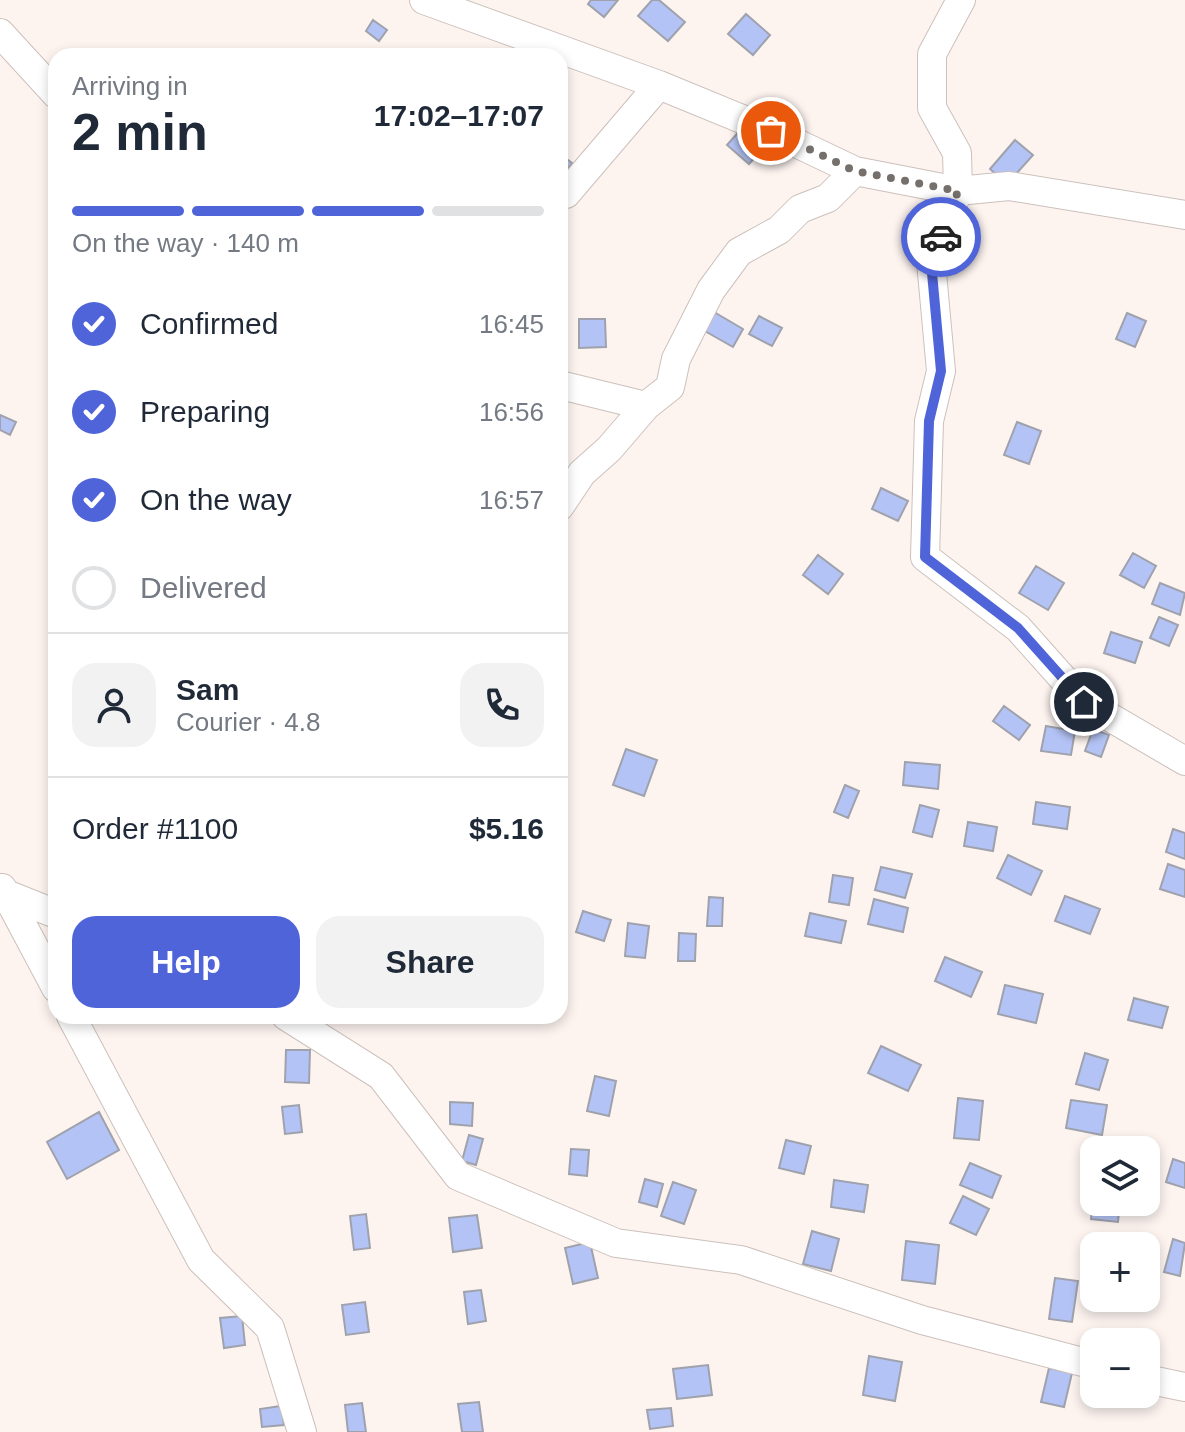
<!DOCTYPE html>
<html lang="en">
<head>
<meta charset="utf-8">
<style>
	:root { --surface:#fff; --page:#f2f2f3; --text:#1f2937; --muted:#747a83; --line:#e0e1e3; --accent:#5064da }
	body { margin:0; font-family:Helvetica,sans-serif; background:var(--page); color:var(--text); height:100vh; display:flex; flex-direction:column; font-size:30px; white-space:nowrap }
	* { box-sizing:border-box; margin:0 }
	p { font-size:26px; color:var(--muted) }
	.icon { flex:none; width:44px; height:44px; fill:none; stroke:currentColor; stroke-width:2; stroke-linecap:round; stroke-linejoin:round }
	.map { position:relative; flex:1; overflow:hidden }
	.sheet { position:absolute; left:48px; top:48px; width:520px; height:976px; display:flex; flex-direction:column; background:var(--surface); border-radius:24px; box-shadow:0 4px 12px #0003 }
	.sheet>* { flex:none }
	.controls { position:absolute; left:1080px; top:1136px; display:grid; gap:16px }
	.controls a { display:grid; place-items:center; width:80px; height:80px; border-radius:16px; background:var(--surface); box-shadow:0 4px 12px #0003; font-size:40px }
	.pin { position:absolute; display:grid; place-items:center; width:68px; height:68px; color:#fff; margin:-34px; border:4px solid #fff; border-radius:50%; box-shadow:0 2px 8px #0007 }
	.courier { position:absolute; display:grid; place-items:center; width:80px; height:80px; margin:-40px; border:6px solid #5064da; border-radius:50%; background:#fff; color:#222; box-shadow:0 2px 10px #0007 }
	.headline em { font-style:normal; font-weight:700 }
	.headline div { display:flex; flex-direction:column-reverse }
	.headline { display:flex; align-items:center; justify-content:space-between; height:136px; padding:0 24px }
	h1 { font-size:52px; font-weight:700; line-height:60px }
	.bar { display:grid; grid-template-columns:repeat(4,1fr); gap:12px 8px; align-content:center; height:96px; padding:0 24px }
	.bar i { height:10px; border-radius:6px; background:var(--line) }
	.bar .selected { background:var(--accent) }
	.bar p { grid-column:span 4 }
	.line { display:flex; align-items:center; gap:20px; padding:0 24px; border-top:2px solid var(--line) }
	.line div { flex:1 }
	.round { display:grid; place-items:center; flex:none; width:84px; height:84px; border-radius:24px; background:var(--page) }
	ol { padding:0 24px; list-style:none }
	li { display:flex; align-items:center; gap:24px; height:88px }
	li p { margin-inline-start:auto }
	li .icon { padding:8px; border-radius:50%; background:var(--accent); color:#fff; stroke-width:4 }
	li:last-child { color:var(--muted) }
	li i { width:44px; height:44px; border:4px solid var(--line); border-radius:50% }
	.button { display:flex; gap:16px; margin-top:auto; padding:16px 24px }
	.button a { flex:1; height:92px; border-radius:24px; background:var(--accent); color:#fff; font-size:32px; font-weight:700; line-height:92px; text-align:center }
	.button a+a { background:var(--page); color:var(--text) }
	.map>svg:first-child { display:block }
	.building { fill:#b4c3f5; stroke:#9fa2ac; stroke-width:2 }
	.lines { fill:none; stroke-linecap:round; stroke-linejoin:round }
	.street-casing { stroke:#ccc0bc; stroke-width:30 }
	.street { stroke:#fff; stroke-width:28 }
	.done { stroke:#76706d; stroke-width:8; stroke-dasharray:0 14.4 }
	.route { stroke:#5064da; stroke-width:10 }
</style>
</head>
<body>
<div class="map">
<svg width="1185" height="1432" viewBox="0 0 1185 1432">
	<rect width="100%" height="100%" fill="#fdf4f0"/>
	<path class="building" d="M591,0H618L604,17L588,4Z
		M652,0H659L685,22L668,41L638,16Z
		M746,14L770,35L753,55L728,34Z
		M373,20L387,30L379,41L366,31Z
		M744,126L766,145L749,164L727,145Z
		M1015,140L1033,155L1007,184L990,169Z
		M560,154L572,163L560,179Z
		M714,312L743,329L733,347L703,330Z
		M1127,313L1146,321L1135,347L1116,339Z
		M759,316L782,328L772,346L749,334Z
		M579,319H605L606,347L579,348Z
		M0,415L16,422L10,435L0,430Z
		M1017,422L1041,431L1029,464L1004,455Z
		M881,488L908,501L898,521L872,509Z
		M1133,553L1156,566L1144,588L1120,575Z
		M818,555L843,574L828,594L803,575Z
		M1036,566L1064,583L1048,610L1019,593Z
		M1160,583L1185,593L1180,615L1152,604Z
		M1159,617L1178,625L1169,646L1150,638Z
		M1111,632L1142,642L1135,663L1104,653Z
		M1004,706L1030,725L1019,740L993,721Z
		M1046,726L1075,731L1071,755L1041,751Z
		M1093,729L1109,735L1101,757L1085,751Z
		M626,749L657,760L644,796L613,785Z
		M905,762L940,765L938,789L903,785Z
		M845,785L859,791L848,818L834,812Z
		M1036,802L1070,807L1067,829L1033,824Z
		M920,805L939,810L932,837L913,832Z
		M968,822L997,827L993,851L964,846Z
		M1173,829L1185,833V859L1166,852Z
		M1008,855L1042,871L1031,895L997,878Z
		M1168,864L1185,870V897L1160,889Z
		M881,867L912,874L905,898L875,890Z
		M833,875L853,878L849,905L829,902Z
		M1065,896L1100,909L1090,934L1055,921Z
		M709,897L723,898L722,926H707Z
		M874,899L908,908L903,932L868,924Z
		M583,911L611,920L604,941L576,932Z
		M810,913L846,921L841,943L805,936Z
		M628,923L649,926L645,958L625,956Z
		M679,933L696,934L695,961H678Z
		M945,957L982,972L971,997L935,981Z
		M1005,985L1043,994L1036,1023L998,1014Z
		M1134,998L1168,1007L1162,1028L1128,1020Z
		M881,1046L921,1065L908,1091L868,1073Z
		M286,1050H310L309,1083L285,1082Z
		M1085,1053L1108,1060L1099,1090L1076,1084Z
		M595,1076L616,1081L609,1116L587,1111Z
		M958,1098L983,1101L979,1140L954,1138Z
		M1071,1100L1107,1105L1102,1135L1066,1128Z
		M450,1102L473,1103L472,1126L450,1124Z
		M299,1105L302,1132L285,1134L282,1107Z
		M99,1112L119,1150L67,1179L47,1142Z
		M469,1135L483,1139L476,1165L462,1161Z
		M786,1140L811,1146L804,1174L779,1168Z
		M571,1149L589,1150L587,1176L569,1174Z
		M1173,1159L1185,1163V1188L1166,1182Z
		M970,1163L1001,1176L992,1198L960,1185Z
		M645,1179L663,1184L657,1207L639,1202Z
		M834,1180L868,1185L864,1212L831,1207Z
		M673,1182L696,1190L684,1224L661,1216Z
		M1094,1190V1202H1120L1118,1222L1091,1219Z
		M963,1196L989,1209L976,1235L950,1223Z
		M366,1214L370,1248L354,1250L350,1216Z
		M477,1215L482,1248L453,1252L449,1218Z
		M812,1231L839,1239L831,1271L803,1264Z
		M1173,1239L1185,1243L1180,1276L1164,1272Z
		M906,1241L939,1245L935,1284L902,1280Z
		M590,1242L598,1278L573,1284L565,1248Z
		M1055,1278L1078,1281L1072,1322L1049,1319Z
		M481,1290L486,1321L468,1324L464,1292Z
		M365,1302L369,1332L346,1335L342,1305Z
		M242,1316L245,1345L224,1348L220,1318Z
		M869,1356L902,1362L895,1401L863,1395Z
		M708,1365L712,1395L677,1399L673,1369Z
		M1049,1368L1072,1373L1064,1407L1041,1402Z
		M479,1402L483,1432H462L458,1404Z
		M362,1403L366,1432H348L345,1405Z
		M281,1406L284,1425L262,1427L260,1409Z
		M671,1408L673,1426L650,1429L647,1410Z"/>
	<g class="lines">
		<g class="street-casing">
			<path id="street" d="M424,0L659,85L771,131L855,171L958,191L1009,186L1185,215
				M961,0L932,54V108L957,153L958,191L931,262L941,371L929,421L925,557L1018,628L1084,702L1185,761
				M0,33L56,94
				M560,195L566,194L659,85
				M560,385L646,406L670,387L676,359L711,290L739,252L779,230L800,209L828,198L855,171
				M560,506L582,473L609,449L646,406
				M2,888L6,894L56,914
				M6,894L56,988
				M71,1016L201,1260L270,1328L302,1432
				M286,1016L381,1076L458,1176L616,1243L741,1260L922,1320L1094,1365
				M1146,1379L1185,1387"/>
		</g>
		<use href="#street" class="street"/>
	</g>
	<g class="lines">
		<path class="done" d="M771,131L855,171L958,191L941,237"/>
		<path class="route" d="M941,237L931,262L941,371L929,421L925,557L1018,628L1084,702"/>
	</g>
</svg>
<div class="controls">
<a><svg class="icon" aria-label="layers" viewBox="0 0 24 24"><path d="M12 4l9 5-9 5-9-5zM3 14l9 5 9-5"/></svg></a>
<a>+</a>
<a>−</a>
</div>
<div class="pin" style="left:771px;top:131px;background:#ea580c"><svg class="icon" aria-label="bag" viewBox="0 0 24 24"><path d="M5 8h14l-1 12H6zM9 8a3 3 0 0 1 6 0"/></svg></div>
<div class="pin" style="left:1084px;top:702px;background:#1f2937"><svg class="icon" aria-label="home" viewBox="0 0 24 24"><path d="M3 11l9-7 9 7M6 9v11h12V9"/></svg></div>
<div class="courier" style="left:941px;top:237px"><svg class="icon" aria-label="car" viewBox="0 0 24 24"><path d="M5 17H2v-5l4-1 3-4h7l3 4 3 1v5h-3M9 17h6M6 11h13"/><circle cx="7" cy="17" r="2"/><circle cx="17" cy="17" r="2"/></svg></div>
<section class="sheet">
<div class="headline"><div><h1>2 min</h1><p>Arriving in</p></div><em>17:02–17:07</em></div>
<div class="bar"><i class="selected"></i><i class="selected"></i><i class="selected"></i><i></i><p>On the way · 140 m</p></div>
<ol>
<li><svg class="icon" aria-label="check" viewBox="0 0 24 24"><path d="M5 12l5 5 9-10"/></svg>Confirmed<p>16:45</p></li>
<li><svg class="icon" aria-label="check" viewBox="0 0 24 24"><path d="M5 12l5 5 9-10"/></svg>Preparing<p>16:56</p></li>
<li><svg class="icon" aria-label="check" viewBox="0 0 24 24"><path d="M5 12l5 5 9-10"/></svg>On the way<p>16:57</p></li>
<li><i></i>Delivered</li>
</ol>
<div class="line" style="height:144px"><a class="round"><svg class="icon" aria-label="person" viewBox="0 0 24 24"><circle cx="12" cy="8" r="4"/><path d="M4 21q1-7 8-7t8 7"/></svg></a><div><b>Sam</b><p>Courier · 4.8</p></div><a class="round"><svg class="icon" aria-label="phone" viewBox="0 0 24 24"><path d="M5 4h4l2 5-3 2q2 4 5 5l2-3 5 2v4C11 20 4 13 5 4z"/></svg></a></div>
<div class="line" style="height:104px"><div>Order #1100</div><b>$5.16</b></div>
<div class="button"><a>Help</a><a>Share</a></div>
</section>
</div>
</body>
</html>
